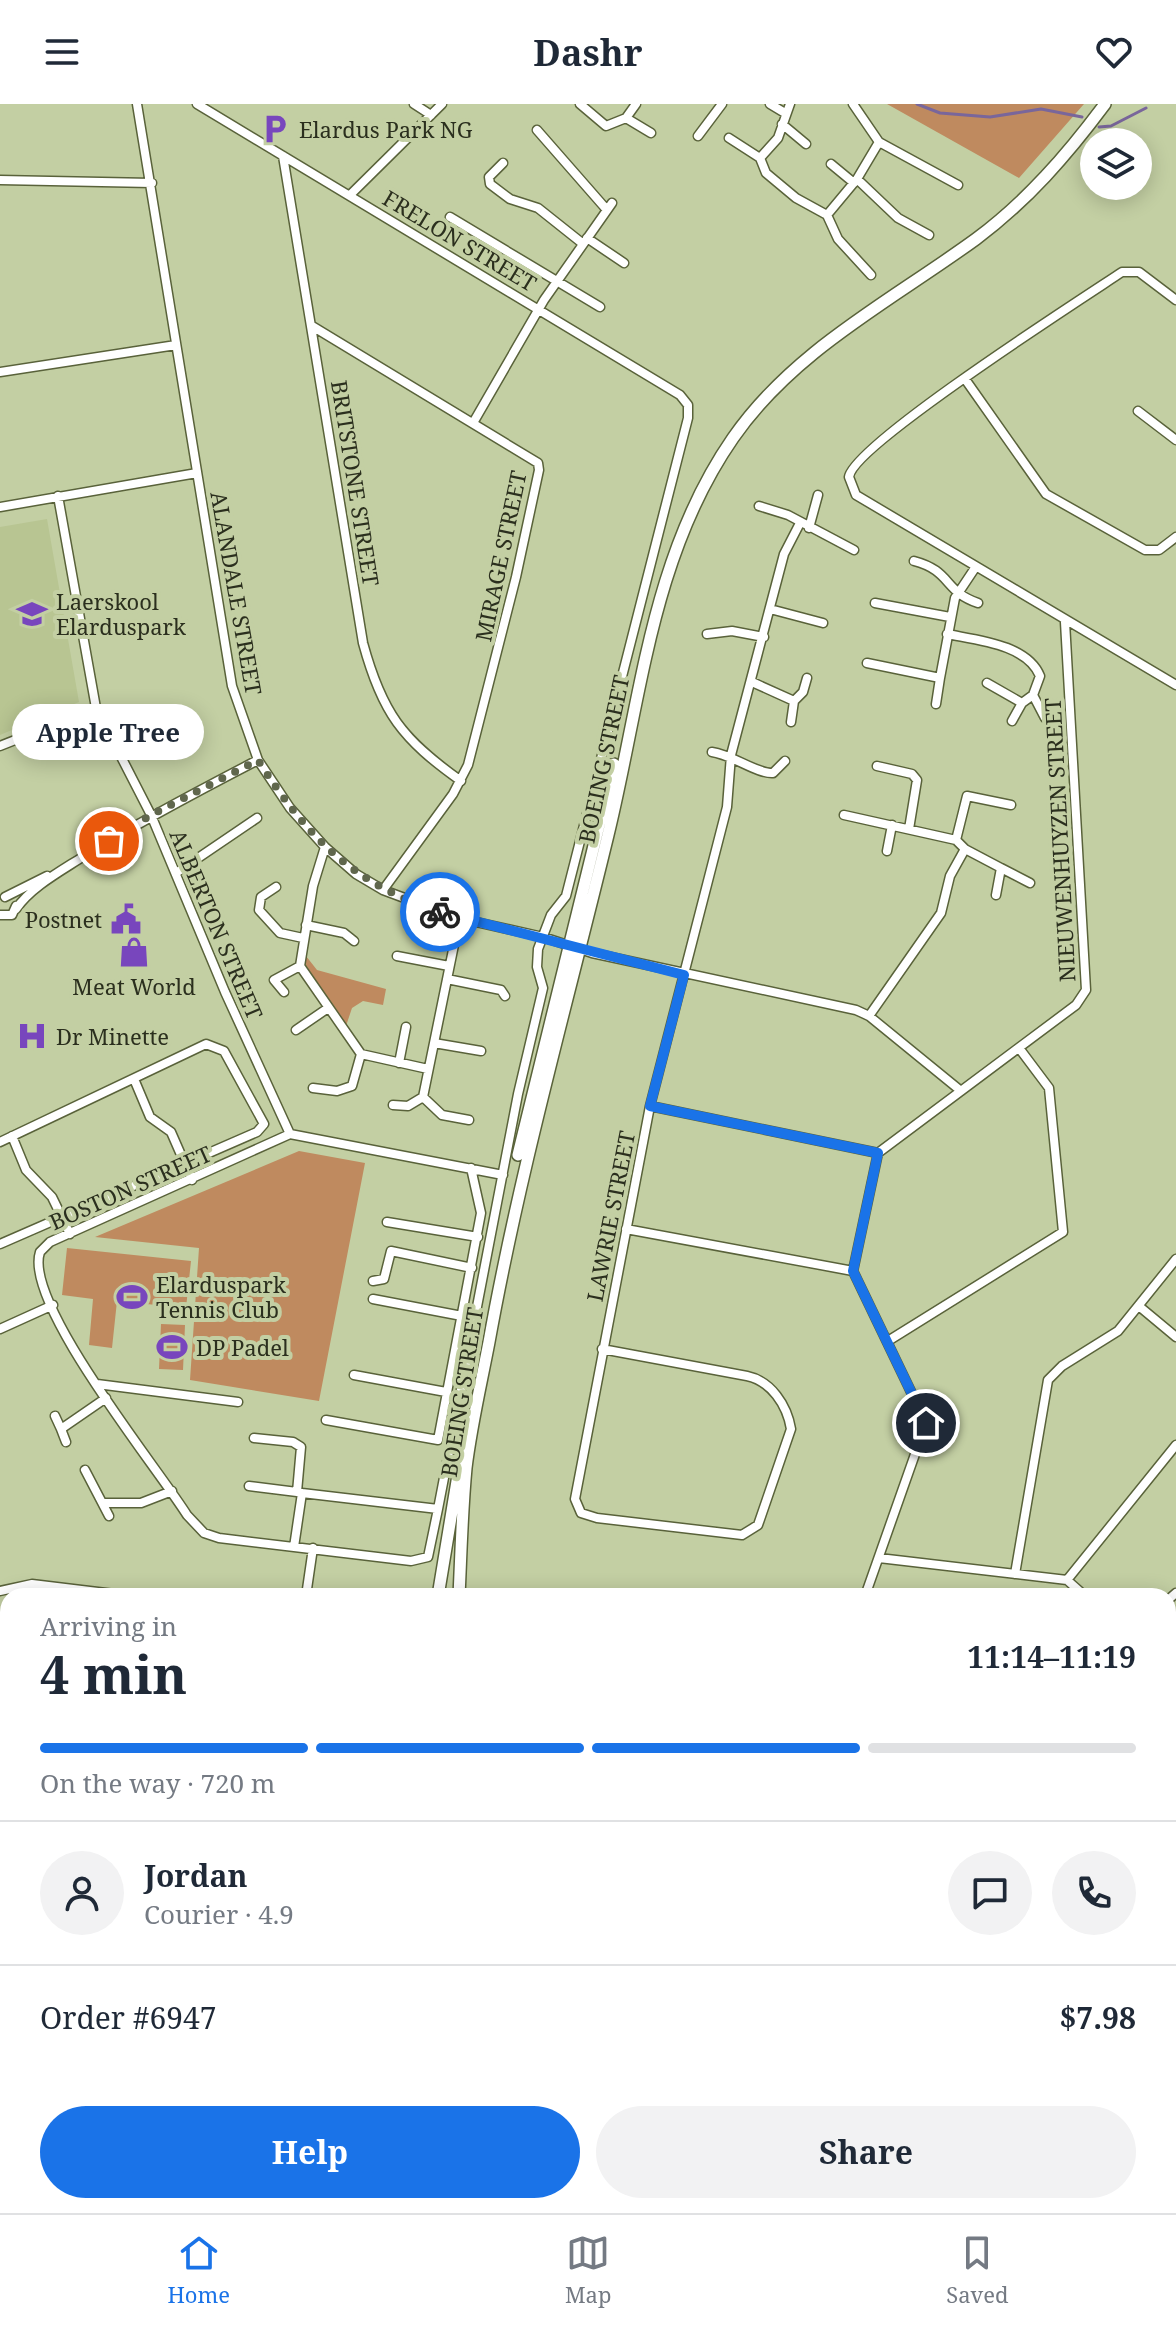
<!DOCTYPE html>
<html lang="en">
<head>
<meta charset="utf-8">
<style>
	:root { --surface:#fff; --page:#f2f2f3; --text:#1f2937; --muted:#747a83; --line:#e0e1e3; --accent:#1a73e8 }
	body { margin:0; font-family:"Noto Serif",serif; background:var(--page); color:var(--text); height:100vh; display:flex; flex-direction:column; font-size:30px; white-space:nowrap }
	* { box-sizing:border-box; margin:0 }
	p { font-size:26px; color:var(--muted) }
	.icon { flex:none; width:44px; height:44px; fill:none; stroke:currentColor; stroke-width:2; stroke-linecap:round; stroke-linejoin:round }
	.map { position:relative; flex:1; overflow:hidden }
	.drawer { position:absolute; left:0px; top:1484px; width:1176px; height:626px; display:flex; flex-direction:column; background:var(--surface); border-radius:24px 24px 0 0; box-shadow:0 4px 20px #0003 }
	.drawer>* { flex:none }
	.buttons { position:absolute; left:1080px; top:24px; display:grid; gap:16px }
	.buttons a { display:grid; place-items:center; width:72px; height:72px; border-radius:50%; background:var(--surface); box-shadow:0 4px 20px #0003; font-size:40px }
	.pin { position:absolute; display:grid; place-items:center; width:68px; height:68px; color:#fff; margin:-34px; border:4px solid #fff; border-radius:50%; box-shadow:0 2px 8px #0007 }
	.courier { position:absolute; display:grid; place-items:center; width:80px; height:80px; margin:-40px; border:6px solid #1a73e8; border-radius:50%; background:#fff; color:#222; box-shadow:0 2px 10px #0007 }
	.bubble { position:absolute; height:56px; border-radius:28px; background:var(--surface); box-shadow:0 4px 20px #0003; font-size:26px; font-weight:700; line-height:56px; text-align:center }
	.summary em { font-style:normal; font-weight:700 }
	.summary div { display:flex; flex-direction:column-reverse }
	.summary { display:flex; align-items:center; justify-content:space-between; height:136px; padding:0 40px }
	h1 { font-size:52px; font-weight:700; line-height:60px }
	.bar { display:grid; grid-template-columns:repeat(4,1fr); gap:12px 8px; align-content:center; height:96px; padding:0 40px }
	.bar i { height:10px; border-radius:6px; background:var(--line) }
	.bar .on { background:var(--accent) }
	.bar p { grid-column:span 4 }
	.line { display:flex; align-items:center; gap:20px; padding:0 40px; border-top:2px solid var(--line) }
	.line div { flex:1 }
	.round { display:grid; place-items:center; flex:none; width:84px; height:84px; border-radius:42px; background:var(--page) }
	.action { display:flex; gap:16px; margin-top:auto; padding:16px 40px }
	.action a { flex:1; height:92px; border-radius:48px; background:var(--accent); color:#fff; font-size:32px; font-weight:700; line-height:92px; text-align:center }
	.action a+a { background:var(--page); color:var(--text) }
	header { display:flex; justify-content:space-between; align-items:center; height:104px; padding:0 40px; background:var(--surface); font-size:36px; font-weight:700 }
	.tab-bar { display:flex; justify-content:space-around; align-items:center; height:112px; border-top:2px solid var(--line); background:var(--surface); font-size:22px; color:var(--muted) }
	.tab-bar a { display:grid; justify-items:center; gap:4px }
	.tab-bar .on { color:var(--accent) }
	.map>svg:first-child { display:block }
	.built { fill:#b8c592 }
	.green { fill:#bf8a5f }
	.lines { fill:none; stroke-linecap:round; stroke-linejoin:round }
	.stream { stroke:#79669b; stroke-width:3 }
	.minor-casing { stroke:#59623a; stroke-width:11 }
	.tertiary-casing { stroke:#59623a; stroke-width:13 }
	.secondary-casing { stroke:#59623a; stroke-width:14 }
	.primary-casing { stroke:#59623a; stroke-width:15 }
	.motorway-casing { stroke:#59623a; stroke-width:17 }
	.minor { stroke:#fff; stroke-width:8 }
	.tertiary { stroke:#fff; stroke-width:10 }
	.secondary { stroke:#fff; stroke-width:11 }
	.primary { stroke:#fff; stroke-width:12 }
	.motorway { stroke:#fff; stroke-width:14 }
	.done { stroke:#60674d; stroke-width:8; stroke-dasharray:0 14.4 }
	.route { stroke:#1a73e8; stroke-width:10 }
	.labels { text-anchor:middle; dominant-baseline:central; stroke-width:8; stroke-linejoin:round; paint-order:stroke }
	.poi-label { font-size:22px; fill:#2b2f1e; stroke:#c3cfa3; text-anchor:start }
	.street-label { font-size:22px; fill:#2b2f1e; stroke:#c3cfa3 }
</style>
</head>
<body>
<header><svg class="icon" aria-label="menu" viewBox="0 0 24 24"><path d="M4 6h16M4 12h16M4 18h16"/></svg>Dashr<svg class="icon" aria-label="heart" viewBox="0 0 24 24"><path d="M12 20l-8-8c-3-5 5-10 8-4 3-6 11-1 8 4z"/></svg></header>
<div class="map">
<svg width="1176" height="2109" viewBox="0 0 1176 2109">
	<rect width="100%" height="100%" fill="#c3cfa3"/>
	<path class="built" d="M47,415L79,598L0,631V423Z
		M57,2102H501L494,2109H52Z"/>
	<path class="green" d="M887,0H1084L1019,74Z
		M306,852L317,866L386,885L383,901L363,897L352,904L346,922L305,860Z
		M299,1047L365,1059L319,1297L190,1276L199,1144L95,1133Z
		M67,1144L191,1157L186,1204L117,1197L112,1244L89,1241L93,1195L62,1191Z
		M161,1220L185,1221L183,1266L159,1265Z
		M110,2102H252L246,2109H119Z"/>
	<g class="lines">
		<path class="stream" d="M917,0L940,9L990,13L1041,5L1082,13
			M1099,23L1111,22L1146,4"/>
		<g class="minor-casing">
			<path id="minor" d="M137,0L232,582L258,656L290,704L325,743L356,770L383,786L458,814L543,833L592,849L856,906L869,912L961,987
				M197,0L680,291L688,301V314L566,792L551,811L538,845L537,863L543,884L518,990L438,1405L428,1453L411,1457L219,1434L204,1429L187,1411C157,1363 23,1199 40,1148L50,1138L290,1030L503,1071
				M414,0L431,11
				M580,0L606,22L626,14L636,0
				M770,0L785,9
				M626,14L651,29
				M782,20L806,40
				M537,26L607,106
				M698,32L722,0
				M729,34L760,54L766,69L796,94L827,111L838,135L871,171
				M879,38L958,81
				M283,52L363,539C382,609 402,635 461,677
				M760,54L778,34L790,0
				M503,59L489,73L490,80L510,95L538,104L582,139
				M831,60L854,79
				M857,75L898,114L929,131
				M0,76L152,79
				M350,91L442,0
				M827,111L857,75L879,38L853,0
				M450,113L600,203
				M587,134L624,159
				M1176,196L1139,168H1122C1083,194 852,342 849,373L856,391L1176,581
				M312,222L538,359L539,366L516,473L468,661L453,690L383,786
				M0,268L176,241
				M965,275L1046,390L1145,446H1159L1176,433
				M1138,307L1176,336
				M473,319L544,196L612,99
				M58,392L96,604L151,711L225,888L290,1030
				M759,402L788,411L854,446
				M0,403L197,369
				M809,424L818,391
				M914,457C952,467 943,487 978,499
				M875,499L950,513
				M770,505L823,519
				M707,530L732,527L764,533
				M947,530C976,536 1027,540 1040,572L1033,591L1022,599L987,579
				M867,559L940,574L955,494L975,464
				M752,578L794,597L791,618
				M1033,591L1045,614
				M794,597L803,588L807,574
				M936,600L940,574
				M1012,617L1022,599
				M0,642L96,604
				M712,648C733,651 757,670 773,669L785,657
				M877,662L912,670L917,676L909,725
				M844,711L956,736L965,745L1001,764L996,791
				M956,736L967,692L1011,701
				M325,743L313,782L300,862L361,950L428,965
				M887,747L892,721
				M1001,764L1030,779
				M176,769L257,714
				M276,783L261,793L259,806L280,829L303,834
				M5,793L47,772
				M16,805C31,783 61,767 84,752C141,717 198,687 258,656
				M0,811H12L16,802
				M306,821L344,829L354,837
				M397,852L449,862
				M447,875L501,886L505,892
				M284,888L274,876L300,862
				M869,912L941,809L950,772L965,745
				M296,926L328,904
				M434,939L481,947
				M399,959L406,923
				M134,975L150,1013L171,1028L192,1076
				M313,984L337,987L352,982L361,950
				M423,993L442,1011L469,1016
				M393,1001L408,1002L423,993L455,836
				M650,1002L878,1049
				M12,1032L26,1066L52,1093L70,1130
				M0,1038L206,940L224,947L264,1020L257,1028L0,1140
				M387,1118L478,1133
				M626,1125L853,1167
				M373,1177L384,1175L391,1147L472,1164
				M373,1195L462,1212
				M1140,1203L1176,1233
				M0,1225L53,1201
				M888,1237L1063,1128L1049,984L1019,944
				M602,1245L747,1272C771,1277 787,1301 791,1325L758,1421L742,1431L597,1414L581,1409L575,1395L650,1002L727,703L731,651L784,450L800,419
				M354,1271L446,1288
				M97,1280L238,1298
				M55,1312L61,1325
				M326,1316L438,1336L481,1109L471,1064
				M254,1334L293,1338L301,1343L297,1388L302,1389L294,1443
				M66,1338L61,1325L106,1294
				M85,1366L109,1412
				M249,1382L297,1388
				M302,1389L438,1405
				M104,1399H141L172,1387
				M879,1454L1067,1476L1085,1492
				M1015,1470L1048,1276L1062,1262L1118,1227L1176,1155
				M1067,1476L1176,1341
				M0,1487L32,1480L131,1492
				M306,1492L313,1444
				M865,1492L926,1319L853,1167L878,1049L1076,901L1086,886L1065,518
				M1168,1496L1176,1489
				M0,1545L8,1543
				M0,1754L8,1756
				M0,1939L8,1930
				M1168,1960L1176,1971
				M1168,1987L1176,1996
				M0,1991L8,1998"/>
		</g>
		<g class="tertiary-casing">
			<path id="tertiary" d="M0,2062L8,2053"/>
		</g>
		<g class="secondary-casing">
			<path id="secondary" d="M518,1051L614,660
				M438,1492L462,1347
				M459,1492C461,1450 462,1406 466,1364C471,1322 481,1280 489,1238C520,1066 567,900 608,731C641,596 651,452 733,334C794,246 891,197 976,135C1027,97 1067,51 1105,0"/>
		</g>
		<g class="primary-casing">
			<path id="primary" d="M0,1636L8,1638
				M0,1660L8,1662
				M814,2102L824,2109
				M852,2102L862,2109"/>
		</g>
		<g class="motorway-casing">
			<path id="motorway" d="M1168,1621L1176,1615
				M1168,1661L1176,1655
				M546,2109L554,2102
				M586,2109L594,2102"/>
		</g>
		<use href="#minor" class="minor"/>
		<use href="#tertiary" class="tertiary"/>
		<use href="#secondary" class="secondary"/>
		<use href="#primary" class="primary"/>
		<use href="#motorway" class="motorway"/>
	</g>
	<g class="lines">
		<path class="done" d="M109,737L151,711L258,656C307,733 353,780 440,808"/>
		<path class="route" d="M440,808L684,871L650,1002L878,1049L853,1167L926,1319"/>
	</g>
	<defs>
		<g id="parking-bare" transform="scale(2.4)"><path d="M-3.5-5.5H1a3.5 3.5 0 0 1 0 7H-1V5.5H-3.5ZM-1-3.4V-.6H.8a1.4 1.4 0 0 0 0-2.8Z" fill="#7846bd" stroke="#c3cfa3" stroke-width="2.5" paint-order="stroke"/></g>
		<g id="school-bare" transform="scale(2.4)"><path d="M0-5L7-2L0 1L-7-2ZM-4 1L0 2.5L4 1V4Q0 6-4 4Z" fill="#7846bd" stroke="#c3cfa3" stroke-width="2.5" paint-order="stroke"/></g>
		<g id="civic-bare" transform="scale(2.4)"><path d="M-.6-6.5H3V-4.5H.6V-3L4-1V1h2V6H-6V1h2V-1L-.6-3ZM-1.2 2.5V6h2.4V2.5Z" fill="#7846bd" stroke="#c3cfa3" stroke-width="2.5" paint-order="stroke"/></g>
		<g id="shop-bare" transform="scale(2.4)"><path d="M-5-2.5h2.3a2.7 3.5 0 0 1 5.4 0H5L5.5 6h-11ZM-1.5-2.5h3a1.5 2.3 0 0 0-3 0Z" fill="#7846bd" stroke="#c3cfa3" stroke-width="2.5" paint-order="stroke"/></g>
		<g id="hospital-bare" transform="scale(2.4)"><path d="M-5-5h3v3.5h4V-5h3V5h-3V1.5h-4V5h-3Z" fill="#7846bd" stroke="#c3cfa3" stroke-width="2.5" paint-order="stroke"/></g>
		<g id="stadium-bare" transform="scale(2.4)"><path d="M0-5a6.5 5 0 1 0 0 10a6.5 5 0 1 0 0-10ZM-3.5-1.8h7v3.6h-7Z" fill="#7846bd" stroke="#c3cfa3" stroke-width="2.5" paint-order="stroke"/></g>
	</defs>
	<g fill-rule="evenodd">
		<use href="#parking-bare" x="275" y="25"/>
		<use href="#school-bare" x="32" y="510"/>
		<use href="#civic-bare" x="126" y="815"/>
		<use href="#shop-bare" x="134" y="848"/>
		<use href="#hospital-bare" x="32" y="932"/>
		<use href="#stadium-bare" x="132" y="1193"/>
		<use href="#stadium-bare" x="172" y="1243"/>
	</g>
	<g class="labels">
		<g class="poi-label">
			<text x="299" y="25">Elardus Park NG</text>
			<text x="56" y="497">Laerskool<tspan x="56" dy="25">Elarduspark</tspan></text>
			<text x="102" y="815" text-anchor="end">Postnet</text>
			<text x="134" y="882" text-anchor="middle">Meat World</text>
			<text x="56" y="932">Dr Minette</text>
			<text x="156" y="1180">Elarduspark<tspan x="156" dy="25">Tennis Club</tspan></text>
			<text x="196" y="1243">DP Padel</text>
		</g>
		<g class="street-label">
			<text transform="translate(460 136) rotate(31)">FRELON STREET</text>
			<text transform="translate(356 379) rotate(81)">BRITSTONE STREET</text>
			<text transform="translate(500 452) rotate(-78)">MIRAGE STREET</text>
			<text transform="translate(237 489) rotate(80)">ALANDALE STREET</text>
			<text transform="translate(603 655) rotate(-78)">BOEING STREET</text>
			<text transform="translate(1059 736) rotate(-93)">NIEUWENHUYZEN STREET</text>
			<text transform="translate(217 820) rotate(67)">ALBERTON STREET</text>
			<text transform="translate(130 1083) rotate(-24)">BOSTON STREET</text>
			<text transform="translate(610 1112) rotate(-79)">LAWRIE STREET</text>
			<text transform="translate(461 1288) rotate(-81)">BOEING STREET</text>
		</g>
	</g>
</svg>
<div class="buttons">
<a><svg class="icon" aria-label="layers" viewBox="0 0 24 24"><path d="M12 4l9 5-9 5-9-5zM3 14l9 5 9-5"/></svg></a>
</div>
<div class="pin" style="left:109px;top:737px;background:#ea580c"><svg class="icon" aria-label="bag" viewBox="0 0 24 24"><path d="M5 8h14l-1 12H6zM9 8a3 3 0 0 1 6 0"/></svg></div>
<div class="pin" style="left:926px;top:1319px;background:#1f2937"><svg class="icon" aria-label="home" viewBox="0 0 24 24"><path d="M3 11l9-7 9 7M6 9v11h12V9"/></svg></div>
<div class="courier" style="left:440px;top:808px"><svg class="icon" aria-label="bike" viewBox="0 0 24 24"><circle cx="6" cy="16" r="4"/><circle cx="18" cy="16" r="4"/><path d="M6 16l4-8h5l3 8M10 8l3 8H6M13 5h3"/></svg></div>
<div class="bubble" style="left:12px;top:600px;width:192px">Apple Tree</div>
<section class="drawer">
<div class="summary"><div><h1>4 min</h1><p>Arriving in</p></div><em>11:14–11:19</em></div>
<div class="bar"><i class="on"></i><i class="on"></i><i class="on"></i><i></i><p>On the way · 720 m</p></div>
<div class="line" style="height:144px"><a class="round"><svg class="icon" aria-label="person" viewBox="0 0 24 24"><circle cx="12" cy="8" r="4"/><path d="M4 21q1-7 8-7t8 7"/></svg></a><div><b>Jordan</b><p>Courier · 4.9</p></div><a class="round"><svg class="icon" aria-label="chat" viewBox="0 0 24 24"><path d="M4 5h16v11H9l-5 4z"/></svg></a><a class="round"><svg class="icon" aria-label="phone" viewBox="0 0 24 24"><path d="M5 4h4l2 5-3 2q2 4 5 5l2-3 5 2v4C11 20 4 13 5 4z"/></svg></a></div>
<div class="line" style="height:104px"><div>Order #6947</div><b>$7.98</b></div>
<div class="action"><a>Help</a><a>Share</a></div>
</section>
</div>
<nav class="tab-bar">
<a class="on"><svg class="icon" aria-label="home" viewBox="0 0 24 24"><path d="M3 11l9-7 9 7M6 9v11h12V9"/></svg>Home</a>
<a><svg class="icon" aria-label="map" viewBox="0 0 24 24"><path d="M3 6l6-2 6 2 6-2v14l-6 2-6-2-6 2zM9 4v14M15 6v14"/></svg>Map</a>
<a><svg class="icon" aria-label="saved" viewBox="0 0 24 24"><path d="M7 4h10v16l-5-4-5 4z"/></svg>Saved</a>
</nav>
</body>
</html>
